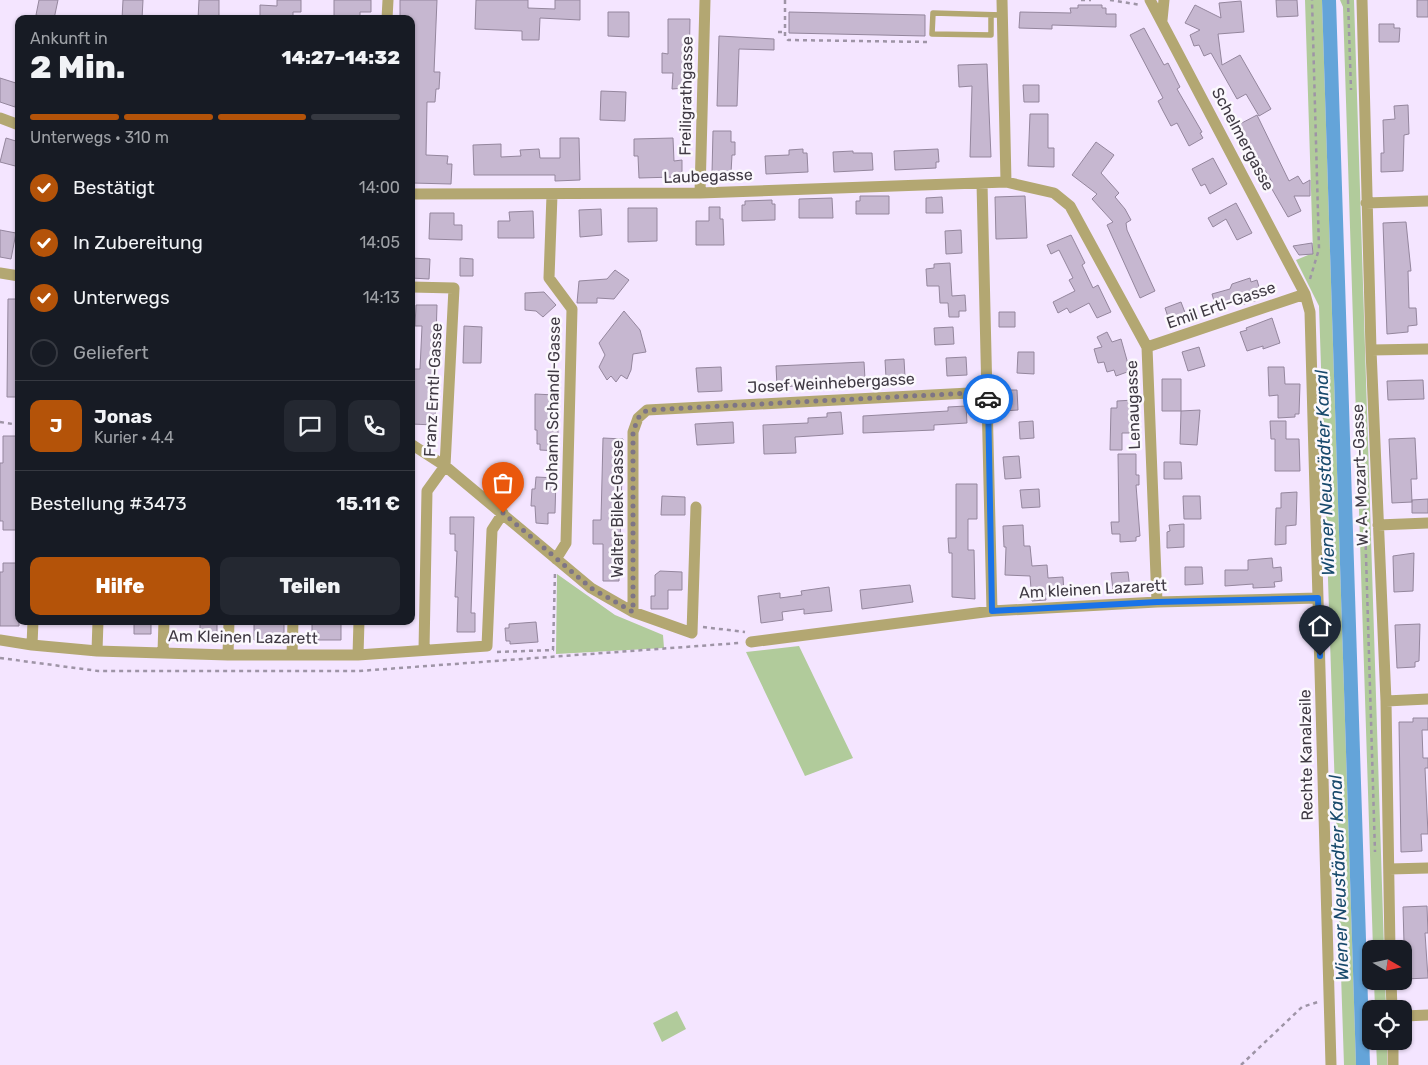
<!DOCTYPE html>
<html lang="de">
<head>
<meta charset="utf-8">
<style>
	:root { --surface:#171b24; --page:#242831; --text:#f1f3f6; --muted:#9ea1a6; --line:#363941; --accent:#b45309 }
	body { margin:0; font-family:Rubik,sans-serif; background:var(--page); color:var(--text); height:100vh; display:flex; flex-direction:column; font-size:19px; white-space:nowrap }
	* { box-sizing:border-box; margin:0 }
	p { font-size:16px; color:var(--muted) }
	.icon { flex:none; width:28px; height:28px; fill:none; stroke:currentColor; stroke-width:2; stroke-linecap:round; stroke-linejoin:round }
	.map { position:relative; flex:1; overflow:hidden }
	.panel { position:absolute; left:15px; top:15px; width:400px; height:610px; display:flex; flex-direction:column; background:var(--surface); border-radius:10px; box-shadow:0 1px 4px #0004 }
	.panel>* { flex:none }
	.needle { width:32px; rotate:99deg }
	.tools { position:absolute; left:1362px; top:940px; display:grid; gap:10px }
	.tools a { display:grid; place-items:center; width:50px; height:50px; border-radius:10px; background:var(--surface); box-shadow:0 1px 4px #0004; font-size:25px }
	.pin { position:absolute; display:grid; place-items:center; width:42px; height:42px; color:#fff; margin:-51px -21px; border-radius:50% 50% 50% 0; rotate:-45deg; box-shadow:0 0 5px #0007 }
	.pin .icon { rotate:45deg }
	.courier { position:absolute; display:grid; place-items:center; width:50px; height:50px; margin:-25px; border:4px solid #1a73e8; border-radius:50%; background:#fff; color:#222; box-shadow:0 1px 6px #0007 }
	.overview em { font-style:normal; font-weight:800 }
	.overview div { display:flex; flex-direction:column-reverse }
	.overview { display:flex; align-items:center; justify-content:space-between; height:85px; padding:0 15px }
	h1 { font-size:32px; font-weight:800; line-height:38px }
	.bar { display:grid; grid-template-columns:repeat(4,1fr); gap:8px 5px; align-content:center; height:60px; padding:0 15px }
	.bar i { height:6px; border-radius:4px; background:var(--line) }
	.bar .active { background:var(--accent) }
	.bar p { grid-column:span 4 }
	.line { display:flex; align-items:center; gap:12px; padding:0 15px; border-top:1px solid var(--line) }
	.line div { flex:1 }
	.round { display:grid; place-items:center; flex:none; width:52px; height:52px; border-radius:10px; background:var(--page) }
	ol { padding:0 15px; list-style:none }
	li { display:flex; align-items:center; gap:15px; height:55px }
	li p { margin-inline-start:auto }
	li .icon { padding:5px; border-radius:50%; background:var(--accent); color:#fff; stroke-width:4 }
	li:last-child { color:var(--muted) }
	li i { width:28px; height:28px; border:2px solid var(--line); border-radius:50% }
	.cta { display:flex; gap:10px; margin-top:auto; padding:10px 15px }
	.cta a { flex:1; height:58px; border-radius:10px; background:var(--accent); color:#fff; font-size:20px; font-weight:800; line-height:58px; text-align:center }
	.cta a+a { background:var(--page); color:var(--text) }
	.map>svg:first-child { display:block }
	.green { fill:#b1cb9b }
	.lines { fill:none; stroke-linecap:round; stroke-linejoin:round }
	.canal { stroke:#64a4d9; stroke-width:14 }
	.building { fill:#c6b7d0; stroke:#94869d }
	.path { stroke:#9e94a6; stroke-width:2.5; stroke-dasharray:4 4; stroke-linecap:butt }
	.lane { stroke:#b3a772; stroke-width:5.5 }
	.street { stroke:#b3a772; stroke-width:11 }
	.done { stroke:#7e7585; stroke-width:5; stroke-dasharray:0 9 }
	.route { stroke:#1a73e8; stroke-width:6 }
	.labels { text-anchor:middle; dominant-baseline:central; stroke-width:5; stroke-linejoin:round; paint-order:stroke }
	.street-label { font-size:16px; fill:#3f3943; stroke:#fbf8fd }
	.water-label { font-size:18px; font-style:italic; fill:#18496c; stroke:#fbf8fd }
</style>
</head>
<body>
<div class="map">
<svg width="1428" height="1065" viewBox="0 0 1428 1065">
	<rect width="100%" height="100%" fill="#f4e5ff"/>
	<path class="green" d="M1305,0H1322L1356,1065H1344L1319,306L1296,260L1313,253Z
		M1340,0H1354L1384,949H1373L1343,7Z
		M557,574L615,615L663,635L664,648L556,654Z
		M799,646L853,758L805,776L746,652Z
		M1374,981H1385L1386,1009H1375Z
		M677,1011L686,1029L662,1042L653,1023Z
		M1376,1041H1387V1065H1377Z"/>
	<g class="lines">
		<path class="canal" d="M1329,0L1363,1065"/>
	</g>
	<path class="building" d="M39,0H58L54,19L36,15Z
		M123,0H143L142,19H122Z
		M199,0H219V19H198Z
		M277,0H301V12H293V19H260V5L277,6Z
		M334,0H371V12H360V18H334Z
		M400,0H437L434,72H440L439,89H436L435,102H427L426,155L448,156L447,164H452L451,184L412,183L413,144H411V19H400Z
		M476,0H528V8L555,9V0H580V20L540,18L539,40H522V31L475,29Z
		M1276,0H1297L1298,16L1277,17Z
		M1417,0H1428V17H1417Z
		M1241,1L1244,32L1218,34L1222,65L1240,55L1271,109L1259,116L1246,94L1237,99L1211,53L1204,56L1199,45L1194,46L1190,35L1200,30L1185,23L1195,5L1221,18L1219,3Z
		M1078,5H1102V8H1106V14H1116V27L1052,25V29L1019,28L1020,12L1071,13L1070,8H1078Z
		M608,12H629V37L608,36Z
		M789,12L925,15V36L789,33Z
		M668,19H690L689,72H685V88L672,89L673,73H662V53L668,54Z
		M1379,24H1394V28H1400L1399,42H1379Z
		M1144,28L1164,65L1168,63L1180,87L1177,89L1202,132L1200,133L1203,138L1189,146L1177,123L1171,126L1163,111L1158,101L1163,98L1130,35Z
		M719,36L774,39V50L739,49L737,106H717Z
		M987,64L991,157H970L972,86L959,87L958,65Z
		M0,78L19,84L15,107L0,102Z
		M1023,85H1039V102H1024Z
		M601,91L626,92L625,121L600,120Z
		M1408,105L1409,134L1404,135L1403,171L1381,172V153H1384L1383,120L1395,119L1394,106Z
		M1030,114H1048V148H1054V167L1028,166Z
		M1257,115L1289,181L1298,176L1303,184L1310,180V196H1294L1301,211L1288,217L1269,184L1272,182L1238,125Z
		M713,131H731V142H735V155H732L731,173H712Z
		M6,138L19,142V167L0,162Z
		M560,138H579L580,180L555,181V175H474L473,145L501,144V157L521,156L520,150L539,149L540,158H560Z
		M673,138L674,161L682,160V174H674L675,177L639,178L638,156H634V139Z
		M1096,142L1114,155L1101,173L1119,193L1115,197L1125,209L1131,220L1126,223L1127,230L1155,291L1140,298L1107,225L1113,222L1092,199L1097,194L1072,175Z
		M803,149V153H807L808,172L766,174L765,156L789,155V150Z
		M938,149L939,162H936V168L895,170L894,151Z
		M853,151V153H872L873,170L834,172L833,152Z
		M1213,158L1227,184L1210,194L1205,184L1201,186L1192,169Z
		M860,196H889V214H856V201H860Z
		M1025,196L1027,238L996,239L995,197Z
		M942,197L943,213H926V198Z
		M832,198L833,218H799V199Z
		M772,200V204H775V220L742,221V205H745V201Z
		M1236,203L1252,233L1237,240L1226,219L1213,227L1208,218Z
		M709,207H720V219H723L724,245H696V221H709Z
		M628,208H657V241L628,242Z
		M601,209L602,235L580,237L579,210Z
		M533,211L534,238H498V221H510L509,212Z
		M430,213H454V225H462V240L429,239Z
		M1406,222L1411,271H1408L1409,308H1416L1417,325L1408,326V332L1387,334L1383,223Z
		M0,230L16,233L11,259L0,257Z
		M961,230L962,253L946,254L945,231Z
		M1071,235L1085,263L1082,265L1093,288L1098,285L1111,312L1097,318L1089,303L1070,313L1067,308L1058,313L1053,302L1075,291L1069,280L1073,278L1059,250L1051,254L1047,245Z
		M1312,243L1313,254L1299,255L1293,246Z
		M411,258L430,259L429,279L411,278Z
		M460,258L473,259V276H460Z
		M950,263L952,296L965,295L966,311H959V317H949L948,303H940L939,286H927L926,269L934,268V264Z
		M615,270L629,280L614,299L597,298V303H577L579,281L607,279Z
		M1250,278L1251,282L1257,280L1261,294L1256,295L1258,300L1237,306L1236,303L1216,308L1212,294L1230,289L1232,284Z
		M544,292L556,305L543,317L536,311L525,310V293Z
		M8,299H19V397H7Z
		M1181,302L1187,318L1170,323L1165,308Z
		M416,305H437L436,337L440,338L439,358H437L435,425L411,424L412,369H420L422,326H415Z
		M624,311L640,330L646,352L633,354L631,370L627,379L621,375L616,382L611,376L607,380L599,367L605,355L599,343Z
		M999,312H1015V327H999Z
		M1272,318L1280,343L1263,349V346L1247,351L1240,332L1247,330L1246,328Z
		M464,326L482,327L481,363H463Z
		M953,327L954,344L935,345L934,328Z
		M1107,332L1112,342L1121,339L1130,371L1116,376L1114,370L1107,372L1104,362L1098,363L1094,349L1102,347L1097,337Z
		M1199,347L1205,366L1188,371L1182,352Z
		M1018,352H1034V374L1017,373Z
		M966,357L967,375L947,376L946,358Z
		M904,359L905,377L886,378L885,360Z
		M864,362L865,379L813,382V385L777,387L776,366Z
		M721,367L722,391L698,392L696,368Z
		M1268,367H1284L1285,384H1300L1299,414H1295V417L1278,418V395L1269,396Z
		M1162,379H1181V411L1200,410L1197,445L1180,444L1181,411H1162Z
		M1423,380L1424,399L1388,400L1387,381Z
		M1001,390H1017L1018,410L1002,411Z
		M535,394L555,395V430H558V451L540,450V444H537V430H535Z
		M1134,400V433H1122V450H1110L1111,408H1117V401Z
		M966,406L967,423L934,425V430L863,433V416L948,411V407Z
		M841,412L843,434L795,437L796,453L764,454L763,425L808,423V418L827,417V413Z
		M1033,421L1034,438L1020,439L1019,422Z
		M1270,421H1286V439H1299L1300,471H1275V439H1271Z
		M733,422L734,443L697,445L695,424Z
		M3,436H19V530H3V521H0V463H3Z
		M603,438L623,439L619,581H603V544H593V520H601Z
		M1415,438L1417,479H1411L1412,502L1392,503L1389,439Z
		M1118,454H1136V475H1139V485H1136L1140,536L1136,537V541L1120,542V534H1112L1111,522H1119Z
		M1019,456L1021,478L1005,479L1003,457Z
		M1164,462H1181L1182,479H1164Z
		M536,477L556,478L555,513H548V524L536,523L535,506H531L532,489H535Z
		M956,484H977V519H968V550H974L975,599L952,597V553H949L948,538H956Z
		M1039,489L1040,507L1022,508L1020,490Z
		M1297,492L1296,525L1286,526V544L1275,545L1276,508H1281V493Z
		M662,496L685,497V515H661Z
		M1183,496H1200L1201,519H1184Z
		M1428,499V513H1412V500Z
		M450,517H474L471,613H475V632H457L458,597H455L457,551H455V534H450Z
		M1184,524V547L1167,548V532L1170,531L1169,525Z
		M1023,525L1024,546H1030L1032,566L1047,565L1048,578L1063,577L1064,593L1045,594L1046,600L1032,601L1030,576L1005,575L1006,547H1004L1003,526Z
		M1414,553L1413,591L1394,592L1393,556Z
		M1272,558L1273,568L1281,567L1282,581L1274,582L1275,587L1253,588V584L1225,586V570H1248V560Z
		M3,563H19L16,605H19V626H0V572H3Z
		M1185,567H1202L1203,584L1185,585Z
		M660,571L682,572V590H668V609H651V596H655V575Z
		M1128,572L1130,589L1113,590L1111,573Z
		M910,585L913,602L862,609L860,590Z
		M829,587L832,611L804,614V609L782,612L783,620L761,623L758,596L780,593V598L802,595L801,591Z
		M134,621H151V634H134Z
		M200,621H217V639H200Z
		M261,621H284V640H254V624H261Z
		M312,621H341V640H318V632L312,633Z
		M536,622L538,642L510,644V641H506L505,628H509V624Z
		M1420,624L1419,661L1415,662V667L1397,668L1395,625Z
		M1413,718H1428V730H1422L1423,758H1428V768H1425L1428,834H1421L1422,851L1401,852L1399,722H1413Z
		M1427,906L1428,933H1425L1428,978L1405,979L1403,907Z"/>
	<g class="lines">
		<path class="path" d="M785,0V36L788,40L928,42
			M1081,0H1091
			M1110,0L1141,5
			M1348,0L1351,90
			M778,32H785
			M1310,279L1319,249L1312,0
			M0,422L19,425
			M1364,490L1375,852
			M703,627L745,632
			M497,652L553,650L555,572
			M0,658L98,671H359L739,643
			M1241,1065L1302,1007L1318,1002"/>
		<path class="lane" d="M991,15V35L932,34L933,13L1002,15"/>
		<path class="street" d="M1002,0L1006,182
			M1150,0L1305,294L1310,312L1331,1065
			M1362,0L1371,350L1386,701L1390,949
			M387,19L388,0
			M1162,20L1164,0
			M0,118L19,125
			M982,183L992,611
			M700,193L705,0
			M411,194L700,193L1006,182L1054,193L1070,206L1147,347L1157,602
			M552,195L549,278L572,309L566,543L556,559
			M1366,203L1428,201
			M0,273L19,276
			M411,287L454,288L445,466L427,491L424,650
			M1147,347L1305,294
			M1371,350L1428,349
			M411,444L445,466L591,588L633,612L692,633L696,507
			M1378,525L1428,523
			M633,612V432L638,418L647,410L988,392
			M0,640L32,645L97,651L228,655H358L487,646L492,530L503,513
			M751,642L992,611L1157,602L1318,598
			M32,645L33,621
			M97,651L98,621
			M163,652L164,621
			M228,655L229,621
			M292,655L293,621
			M358,655L359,621
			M1386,701L1428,699
			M1389,869L1428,868
			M1391,981L1392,1009
			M1404,1016L1428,1015
			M1393,1041V1065"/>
	</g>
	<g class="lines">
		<path class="done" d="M503,513L591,588L633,612V432L638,418L647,410L988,392V399"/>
		<path class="route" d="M988,399L992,611L1157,602L1318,598L1320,656"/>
	</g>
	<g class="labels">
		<g class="street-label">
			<text transform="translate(686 96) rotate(-89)">Freiligrathgasse</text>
			<text transform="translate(1243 139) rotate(62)">Schelmergasse</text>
			<text transform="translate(708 176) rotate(-2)">Laubegasse</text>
			<text transform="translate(1221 305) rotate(-19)">Emil Ertl-Gasse</text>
			<text transform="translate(831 383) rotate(-3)">Josef Weinhebergasse</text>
			<text transform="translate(433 390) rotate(-87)">Franz Erntl-Gasse</text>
			<text transform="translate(553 404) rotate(-89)">Johann Schandl-Gasse</text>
			<text transform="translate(1133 405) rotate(-92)">Lenaugasse</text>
			<text transform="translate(1360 475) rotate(-92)">W. A. Mozart-Gasse</text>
			<text transform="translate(617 509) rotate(-90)">Walter Bilek-Gasse</text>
			<text transform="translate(1093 589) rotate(-3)">Am kleinen Lazarett</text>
			<text transform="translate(243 637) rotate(1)">Am Kleinen Lazarett</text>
			<text transform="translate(1306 755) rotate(-91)">Rechte Kanalzeile</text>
		</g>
		<g class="water-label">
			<text transform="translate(1325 473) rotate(-92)">Wiener Neustädter Kanal</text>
			<text transform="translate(1339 878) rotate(-92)">Wiener Neustädter Kanal</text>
		</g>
	</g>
</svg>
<div class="tools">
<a><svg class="needle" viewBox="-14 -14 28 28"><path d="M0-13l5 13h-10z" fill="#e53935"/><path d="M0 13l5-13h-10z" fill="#9ea1a6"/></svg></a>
<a><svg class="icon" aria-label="locate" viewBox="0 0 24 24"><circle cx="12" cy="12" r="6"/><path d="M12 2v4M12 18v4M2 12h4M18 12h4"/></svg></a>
</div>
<div class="pin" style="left:503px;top:513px;background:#ea580c"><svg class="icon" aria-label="bag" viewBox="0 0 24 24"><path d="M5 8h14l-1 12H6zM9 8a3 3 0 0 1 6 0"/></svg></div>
<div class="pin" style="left:1320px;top:656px;background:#1f2937"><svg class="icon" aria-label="home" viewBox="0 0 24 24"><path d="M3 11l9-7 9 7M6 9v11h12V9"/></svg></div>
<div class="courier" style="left:988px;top:399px"><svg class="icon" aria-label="car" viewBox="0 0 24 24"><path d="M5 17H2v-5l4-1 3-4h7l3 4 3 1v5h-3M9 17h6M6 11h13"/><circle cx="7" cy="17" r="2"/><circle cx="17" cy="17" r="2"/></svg></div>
<section class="panel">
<div class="overview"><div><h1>2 Min.</h1><p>Ankunft in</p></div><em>14:27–14:32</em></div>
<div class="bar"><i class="active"></i><i class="active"></i><i class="active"></i><i></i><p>Unterwegs · 310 m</p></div>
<ol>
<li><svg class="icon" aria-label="check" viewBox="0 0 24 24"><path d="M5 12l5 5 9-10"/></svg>Bestätigt<p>14:00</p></li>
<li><svg class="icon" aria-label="check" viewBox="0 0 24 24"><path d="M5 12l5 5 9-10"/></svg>In Zubereitung<p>14:05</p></li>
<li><svg class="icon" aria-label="check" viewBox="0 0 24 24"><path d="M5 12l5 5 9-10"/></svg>Unterwegs<p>14:13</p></li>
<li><i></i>Geliefert</li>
</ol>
<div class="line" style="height:90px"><b class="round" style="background:var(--accent);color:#fff">J</b><div><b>Jonas</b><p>Kurier · 4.4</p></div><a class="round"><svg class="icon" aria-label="chat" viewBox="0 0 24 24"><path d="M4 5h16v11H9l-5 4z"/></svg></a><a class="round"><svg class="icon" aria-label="phone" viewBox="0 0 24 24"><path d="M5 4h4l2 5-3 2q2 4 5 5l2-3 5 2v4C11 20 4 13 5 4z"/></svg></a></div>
<div class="line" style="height:65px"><div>Bestellung #3473</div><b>15.11 €</b></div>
<div class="cta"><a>Hilfe</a><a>Teilen</a></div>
</section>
</div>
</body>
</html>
